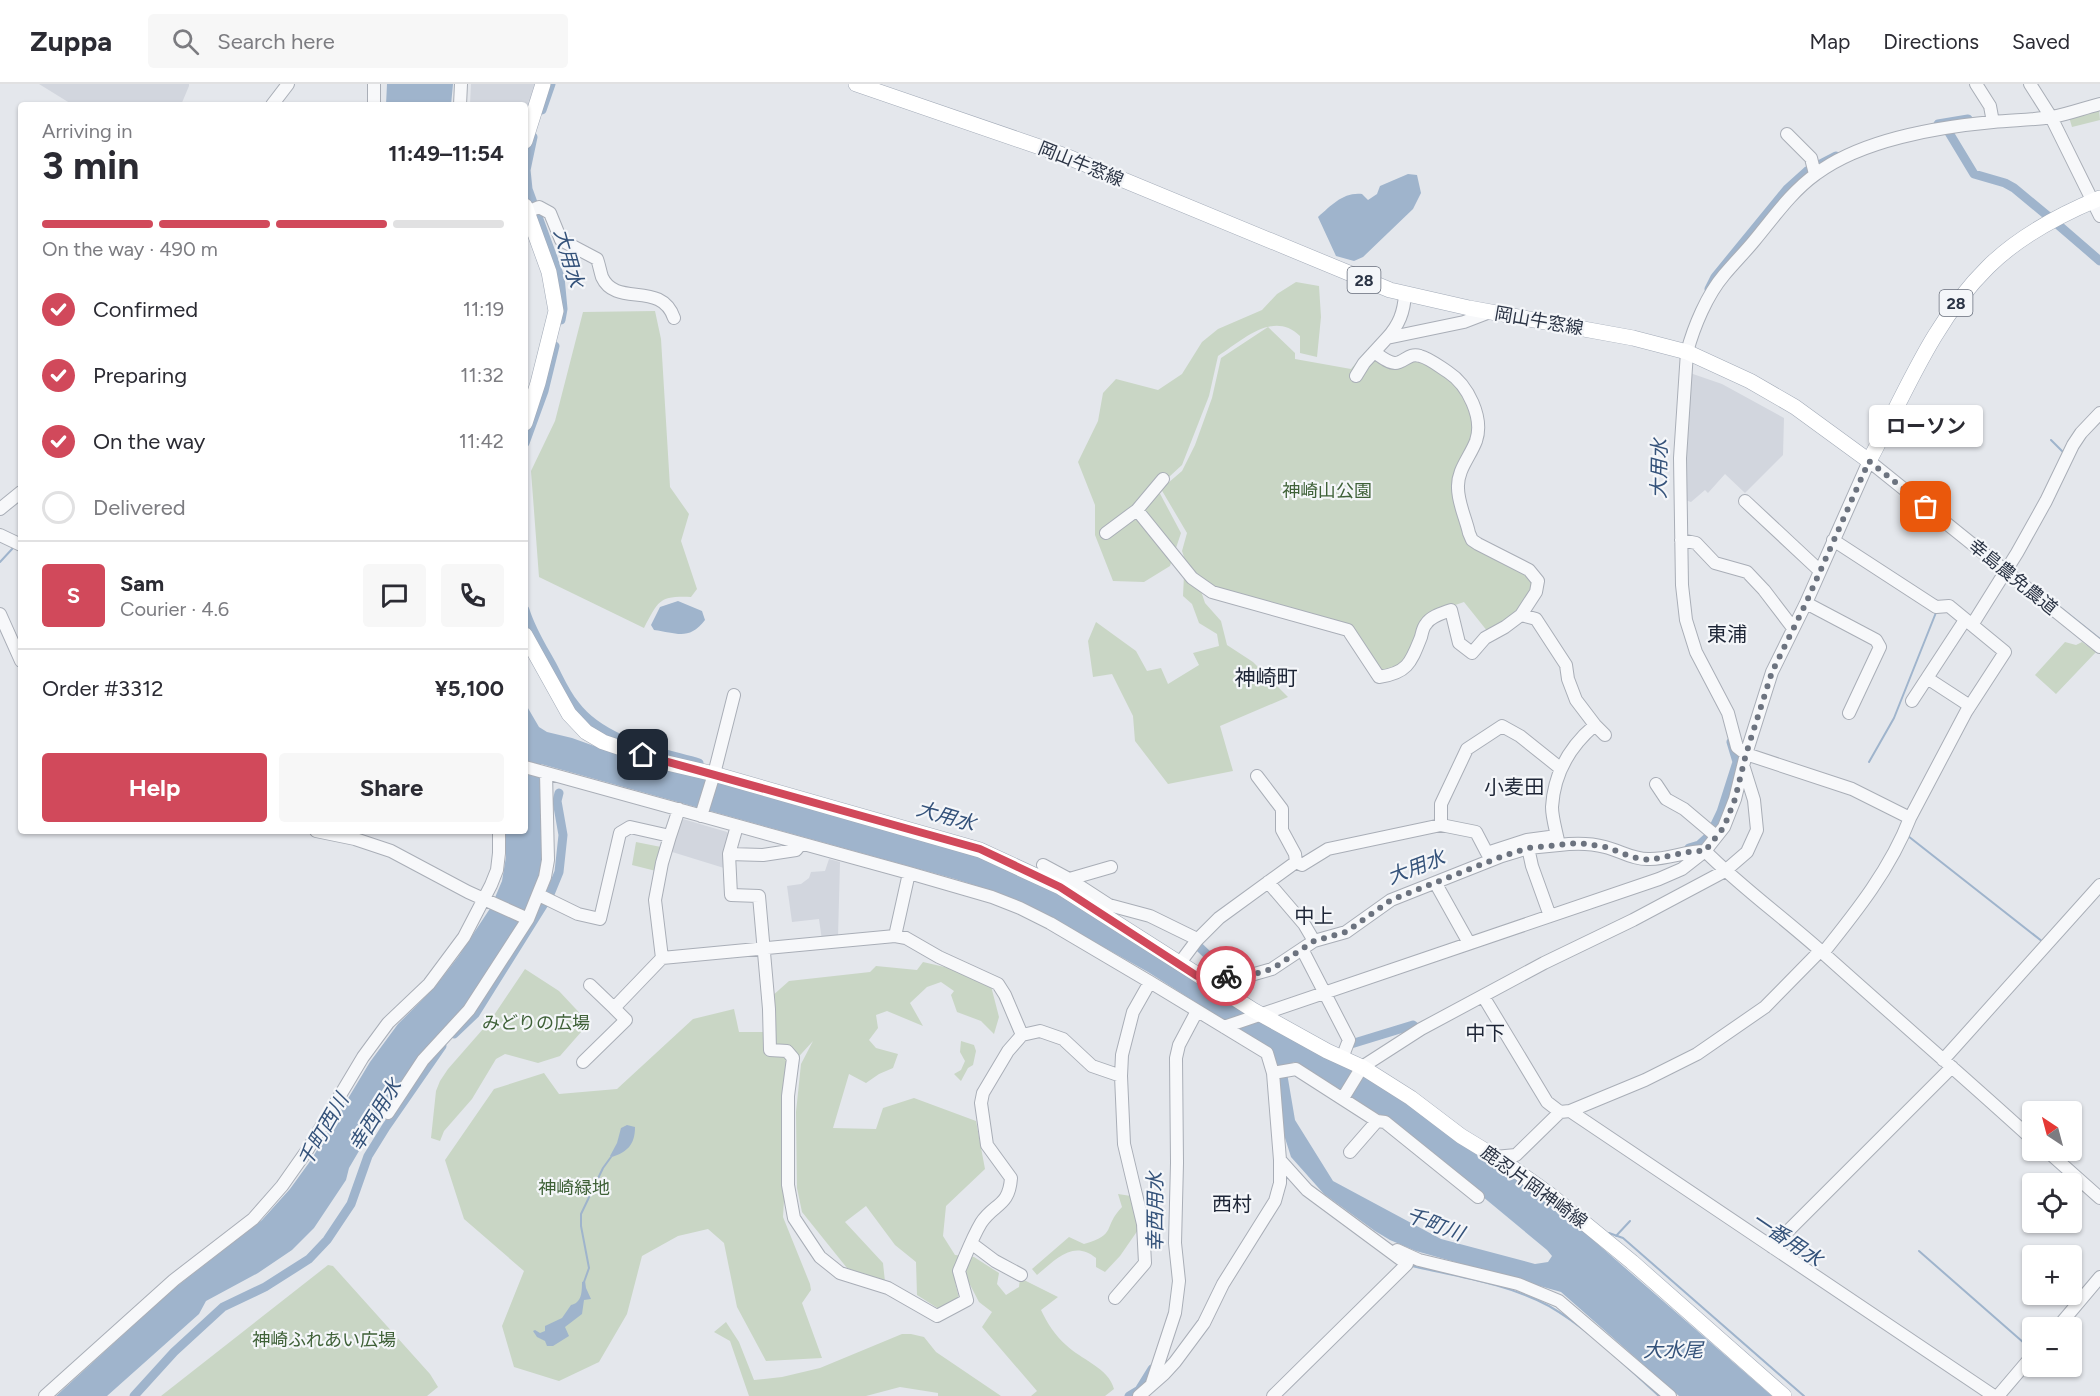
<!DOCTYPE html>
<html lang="en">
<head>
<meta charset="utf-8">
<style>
	:root { --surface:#fff; --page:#f7f7f7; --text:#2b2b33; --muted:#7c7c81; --line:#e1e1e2; --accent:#d1495b }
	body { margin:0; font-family:Figtree,"Noto Sans JP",sans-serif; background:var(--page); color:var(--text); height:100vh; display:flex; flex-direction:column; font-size:22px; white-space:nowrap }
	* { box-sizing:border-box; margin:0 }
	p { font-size:20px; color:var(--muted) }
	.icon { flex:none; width:33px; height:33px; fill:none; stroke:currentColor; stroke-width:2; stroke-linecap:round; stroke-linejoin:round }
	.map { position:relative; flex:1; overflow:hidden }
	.side { position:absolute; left:18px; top:18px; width:510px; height:732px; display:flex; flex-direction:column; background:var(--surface); border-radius:6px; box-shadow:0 2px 4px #0004 }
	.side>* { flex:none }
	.needle { width:39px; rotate:324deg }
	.buttons { position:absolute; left:2022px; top:1017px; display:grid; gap:12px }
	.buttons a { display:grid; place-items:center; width:60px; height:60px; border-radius:6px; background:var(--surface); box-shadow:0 2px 4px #0004; font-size:30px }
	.pin { position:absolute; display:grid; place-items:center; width:51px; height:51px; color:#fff; margin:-26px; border-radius:12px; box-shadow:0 3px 9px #0006 }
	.courier { position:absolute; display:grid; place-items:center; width:60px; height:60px; margin:-30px; border:4px solid #d1495b; border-radius:50%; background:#fff; color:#222; box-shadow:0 2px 8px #0007 }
	.bubble { position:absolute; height:42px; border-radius:6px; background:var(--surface); box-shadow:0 2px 4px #0004; font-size:20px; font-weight:700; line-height:42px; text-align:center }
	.overview em { font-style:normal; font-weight:700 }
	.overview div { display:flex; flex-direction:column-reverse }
	.overview { display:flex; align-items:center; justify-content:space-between; height:102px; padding:0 24px }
	h1 { font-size:39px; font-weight:700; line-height:45px }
	.bar { display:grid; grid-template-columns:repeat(4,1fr); gap:9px 6px; align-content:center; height:72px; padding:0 24px }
	.bar i { height:8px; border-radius:4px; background:var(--line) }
	.bar .active { background:var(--accent) }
	.bar p { grid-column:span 4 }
	.line { display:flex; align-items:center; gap:15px; padding:0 24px; border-top:2px solid var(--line) }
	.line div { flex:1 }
	.round { display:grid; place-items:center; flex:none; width:63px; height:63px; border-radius:6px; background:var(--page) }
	ol { padding:0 24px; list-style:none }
	li { display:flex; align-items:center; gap:18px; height:66px }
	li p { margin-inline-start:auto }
	li .icon { padding:6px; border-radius:50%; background:var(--accent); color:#fff; stroke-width:4 }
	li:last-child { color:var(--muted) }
	li i { width:33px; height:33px; border:3px solid var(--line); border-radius:50% }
	.primary-button { display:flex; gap:12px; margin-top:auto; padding:12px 24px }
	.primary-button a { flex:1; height:69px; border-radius:6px; background:var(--accent); color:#fff; font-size:24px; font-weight:700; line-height:69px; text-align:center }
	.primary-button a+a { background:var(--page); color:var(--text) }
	header { display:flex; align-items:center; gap:36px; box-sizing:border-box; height:84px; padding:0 30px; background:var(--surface); border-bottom:2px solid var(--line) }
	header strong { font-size:28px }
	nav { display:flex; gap:33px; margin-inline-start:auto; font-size:21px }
	.search { width:420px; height:54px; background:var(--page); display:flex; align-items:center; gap:15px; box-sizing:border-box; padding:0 21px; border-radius:6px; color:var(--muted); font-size:22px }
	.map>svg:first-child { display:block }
	.built { fill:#d2d6de }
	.green { fill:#c9d6c5 }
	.water { fill:#9fb4cc; fill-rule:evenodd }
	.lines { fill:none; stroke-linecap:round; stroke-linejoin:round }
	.stream { stroke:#9fb4cc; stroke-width:2 }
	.canal { stroke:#9fb4cc; stroke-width:9 }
	.minor-casing { stroke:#a9aeb7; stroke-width:14 }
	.major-casing { stroke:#a3abb8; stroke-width:16 }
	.minor { stroke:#f7f8fa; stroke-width:12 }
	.major { stroke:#fff; stroke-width:15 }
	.done { stroke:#6c737f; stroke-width:6; stroke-dasharray:0 10.8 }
	.route { stroke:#d1495b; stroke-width:8 }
	.labels { text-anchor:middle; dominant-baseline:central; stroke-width:4.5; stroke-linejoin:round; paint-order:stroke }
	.shield { fill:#f4f6f9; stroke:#676e7b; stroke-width:1.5 }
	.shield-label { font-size:16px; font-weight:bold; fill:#2b3445 }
	.street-label { font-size:18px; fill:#2b3445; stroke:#f4f6f9 }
	.park-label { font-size:18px; fill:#3f6138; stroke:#f4f6f9 }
	.water-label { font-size:20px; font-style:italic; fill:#34527a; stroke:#f4f6f9 }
	.neighbourhood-label { font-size:20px; fill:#1d2536; stroke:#f4f6f9 }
	.quarter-label { font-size:21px; fill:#1d2536; stroke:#f4f6f9 }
</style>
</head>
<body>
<header>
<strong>Zuppa</strong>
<div class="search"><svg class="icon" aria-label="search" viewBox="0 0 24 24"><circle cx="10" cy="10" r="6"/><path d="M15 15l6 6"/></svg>Search here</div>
<nav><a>Map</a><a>Directions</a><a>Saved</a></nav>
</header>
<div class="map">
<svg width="2100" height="1312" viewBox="0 0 2100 1312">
	<rect width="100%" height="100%" fill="#e4e7ec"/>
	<path class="built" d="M39,0H189V2L181,21H73Z
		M471,0H536L525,34V21H470Z
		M1690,289L1722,300L1784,334L1783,371L1745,409L1725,390L1708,409L1705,406L1691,418L1685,416Z
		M683,735L727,748L729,751L724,784L669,767L680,737Z
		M829,775L840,778L838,853L822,856L819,835L792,838L787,802L801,800L809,794L811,788L825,787Z"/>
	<path class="green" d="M2099,25L2100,36L2072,43L2069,33Z
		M1296,198L1319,202L1321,233L1317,273L1300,269V252C1273,226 1243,256 1218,272L1209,312L1182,381L1157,404L1181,449L1170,482L1144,498L1113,497L1095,451V421L1078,378L1098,337L1103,309L1116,295L1158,306L1182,290L1202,258L1218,245L1262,226L1277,210Z
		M655,227L661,255L670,403L689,430L681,457L697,505L691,513C659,512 659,516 644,544L539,493L531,387L555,337L583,228Z
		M1268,243L1295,269V275L1351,285L1365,268L1377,277C1389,276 1403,273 1414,275C1448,282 1481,320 1473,356C1471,366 1460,374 1457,384C1455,391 1467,444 1469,456L1526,489L1532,498V508L1511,534L1488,548L1464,518L1426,531L1404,580L1386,588L1378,584L1350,544L1208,502L1188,485L1182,467L1187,449L1161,405L1182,387L1195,361L1212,314L1221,274Z
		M1184,491L1201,507L1205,519L1221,537L1227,561L1253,578L1288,613L1220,642L1233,687L1168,700L1135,657L1133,632L1112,590L1093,593L1088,557L1096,538L1136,567L1147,587L1161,584L1168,600L1199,581L1193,569L1219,562L1217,550L1199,539L1192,520L1183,512Z
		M2065,558L2076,561L2082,558L2096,568L2056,610L2035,591Z
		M636,758L661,763L656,787L632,781Z
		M923,878L962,887L991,902L999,933L994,950L981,937L957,928L951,911L954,907L941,898L927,903L910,919L923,942L887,927L876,931L878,944L869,956L876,964L898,970L893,984L879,990L866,999L849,990L833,1044L876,1045L883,1024L914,1014L976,1037L985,1085L946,1122L943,1152L955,1171L974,1173L999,1189L997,1200L1006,1211L1019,1203L1020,1194L1058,1213L1041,1226C1047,1239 1055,1251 1066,1261C1080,1275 1109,1284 1114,1305L1105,1312H1031L1037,1307L982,1243L992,1228L979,1218L967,1195L955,1198L959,1214L939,1225L917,1211L916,1178L895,1161L866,1122L845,1138L883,1179L885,1198L847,1184L802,1128L797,1104L796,1028L801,980L813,957L792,980L783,1133L810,1200L811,1206L802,1219L822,1274L766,1277L737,1223L724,1159L708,1145L678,1152L642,1172L627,1230L599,1278L559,1297L514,1283L502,1242L524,1187L464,1135L445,1076L494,1005L544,989L559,1010L617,1005L693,935L734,925L739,948H766L771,913L789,897L870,888L876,882L917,886Z
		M525,885L559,907L589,939L560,972L538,979L505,970L496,975L472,1015L444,1047L440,1057L431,1054L436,1007L440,997L448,985L490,937Z
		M961,957L974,961L976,967L973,981L968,984L961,997L954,990L961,986L965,977L960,968Z
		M1118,1110L1131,1112L1138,1146L1120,1172L1105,1188L1096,1183V1174C1073,1155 1055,1176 1037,1191L1032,1185L1069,1153L1084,1160C1118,1150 1102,1144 1122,1123Z
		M328,1181L333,1182L430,1290L438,1303L427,1312H161Z
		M726,1238L739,1258L754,1296L782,1293L820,1284L902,1250H911L924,1253L936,1268L1001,1312H938V1309L900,1303L866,1312H749L730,1257L714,1248Z"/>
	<path class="water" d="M387,0H453L451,21H386Z
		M1408,90L1417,91L1421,109L1413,125L1363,173L1354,177L1336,172L1318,133C1332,121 1343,108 1362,110L1368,116L1377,110L1380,102Z
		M678,517L702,527L705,536C689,557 677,549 654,546L651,541L660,523Z
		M525,619L539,643L547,648L572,654L611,668L974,767L1052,804L1359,987L1546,1115L1772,1312H1679L1561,1208L1416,1167L1390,1156L1375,1147L1324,1110L1291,1073L1285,1054L1271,966L1148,888L1032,823L993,807L955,795L541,680L540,695L543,762L541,791L529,826L465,926L386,1026L373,1049L366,1055L349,1084L346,1096L314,1144L292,1166L258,1189L206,1217L199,1230L107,1312H56L172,1206L262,1136L290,1105L311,1076L370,978L398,940L434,904L458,873L491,823L502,797L506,773V747H525ZM1294,978L1358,1020L1389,1035L1547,1166L1552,1172L1548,1178L1535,1180L1441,1155L1333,1097L1295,1036L1286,983Z
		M627,1041L635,1043C635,1061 627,1068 612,1073L610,1072L617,1059L621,1044Z
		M585,1197L586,1204L591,1215L584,1216L582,1230L565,1243L569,1252L553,1262H547L545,1257L537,1253L533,1247L535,1246L540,1249L545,1247V1242L562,1234L571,1221C582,1219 582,1207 582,1198Z"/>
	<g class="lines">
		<path class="stream" d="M2051,356L2063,368
			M0,478L13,464
			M2056,520L2100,555
			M1869,678L1894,634L1937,526
			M1908,752L2043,858
			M1609,1149L1623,1154L1804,1312
			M1616,1152L1630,1137
			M1919,1167L2032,1266
			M1412,1182C1455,1192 1509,1200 1549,1222C1589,1245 1624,1281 1659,1312
			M584,1198L589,1184L581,1142V1130L603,1084L611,1073"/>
		<path class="canal" d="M542,26L551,0
			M1938,40L1968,35
			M1948,47L1974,90L2005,99L2014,104L2049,133
			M533,53L526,86L528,105L560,193L563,225L561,236
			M2056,139L2100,177
			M1709,205L1715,193L1787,105L1807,87L1836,72
			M525,359L544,307L555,262
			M525,526C531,546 542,563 552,581C559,594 565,609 575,621C603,658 657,667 699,679
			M1689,764L1699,761L1710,751L1721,728L1737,678L1731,658
			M1192,856L1218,881L1245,889
			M454,950L475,930L550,810L559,788L563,751L557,717L559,709
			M1346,955L1351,960L1413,941L1418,945
			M134,1312L174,1268L223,1223L265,1203L309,1175L327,1156L351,1120L368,1072L386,1043L442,962
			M1129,1312L1139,1306L1152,1285"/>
		<g class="minor-casing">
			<path id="minor" d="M1976,0L1990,22L1993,38
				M2030,0L2051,33L2100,132
				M272,21L288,0
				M374,21V0
				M460,21L461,0
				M1787,50L1811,74L1815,90
				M527,128L539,123L550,129L561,156L597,175C599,180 600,187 602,193C616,224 661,196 674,234
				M1387,254C1399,241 1404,228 1405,210
				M1356,292L1364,279L1387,254L1464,238L1490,228
				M1745,417L1820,487
				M0,425L21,408
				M1137,426L1192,494L1212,508L1348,546L1379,593C1408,589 1411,578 1421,553C1422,549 1423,543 1426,540C1431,532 1443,529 1451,526L1459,559L1472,569L1485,554L1505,543L1521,531L1536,508L1538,497L1529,486L1478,460L1472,456L1469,449C1466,435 1458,419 1458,404C1457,386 1470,373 1476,357C1484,334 1468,301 1448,288C1440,283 1429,274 1420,272C1409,268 1404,279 1395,279C1388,279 1380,272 1374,268
				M1106,449L1137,426L1163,395
				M0,451L21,461
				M1681,456L1696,459L1715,479L1747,488L1764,506L1793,544
				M1806,519L1876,556L1880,563L1849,629
				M0,530L21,577
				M1521,531L1536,535L1566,581L1568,595L1576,616L1595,641C1569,663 1554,689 1552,723C1552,732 1555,743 1557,752
				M1972,541L2017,469L2046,417L2073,361L2081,349L2100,329
				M1927,594L1970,622
				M1912,617L1965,536
				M1595,641L1605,651
				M525,683L909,789L992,813L1020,824L1050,839L1150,898L1267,969L1273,989L1280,1076V1099L1275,1117L1223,1200L1204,1239L1175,1278L1164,1290L1139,1312
				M1560,684L1520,652L1502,642L1467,665L1441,720V741L1476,748L1487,769L1527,756L1557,752L1559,761C1575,759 1590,759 1605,763C1621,767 1634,776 1650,775C1669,775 1686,767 1705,767C1741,803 1784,834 1823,869C1892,931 1963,992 2032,1055
				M1257,692L1282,725V746L1295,770L1296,778
				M1656,700L1666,715L1684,725L1716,752
				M701,732L714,690L734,611
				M1910,734L1852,705L1746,670L1737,663L1728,629L1696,568L1686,536L1682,501L1680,374L1687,268C1694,242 1707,211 1724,191C1734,179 1745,168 1754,157C1774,133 1791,108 1816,90C1861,56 1938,43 1993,38C2012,36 2033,36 2052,33C2068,30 2084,24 2100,20
				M737,742L729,770L731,811L759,812L769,925L770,966L787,967L793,974L788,1012V1101L794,1134L820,1173L840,1189L888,1204L937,1232L967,1216L959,1187C966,1171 972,1154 981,1139C994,1119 1009,1123 1011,1094L987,1061L981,1019L983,1009L1008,967L1022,951L1040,947L1063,955L1092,982L1121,992
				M316,747L355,755L391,767L468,808L528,835
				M670,752L679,725
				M1527,759L1532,782L1550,832
				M729,770L763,771L796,766L801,760
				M1043,781L1069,795L1109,821L1150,832L1197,855
				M1066,796L1111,783
				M1268,798L1304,840L1314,857
				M1436,800L1469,859
				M539,811L578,830L600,835L620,749L630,743L670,752L662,779L655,816L662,874L895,852L906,854L939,873L998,900L1005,911L1022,951
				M895,852L909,789
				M1302,865L1349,956L1342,974
				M1823,869C1856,828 1891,784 1910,734L1966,628L2005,568L1949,522L1936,523L1833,456
				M1179,880L1197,856L1219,834L1296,778L1302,781L1328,765L1441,741
				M1199,892L1244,893L1272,885L1314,857L1346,848L1391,816L1502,772L1528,764L1559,761
				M590,901L614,924
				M1483,912L1547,1018L1560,1028L1570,1027L1645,996L1697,970L1765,923L1820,867
				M1224,943L1659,795L1682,785L1705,767L1724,743L1735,715L1746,670L1772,588L1806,519L1869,377L2100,563
				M1943,976L2100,801
				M583,978L626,936L614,924L662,874
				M1273,989L1296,985L1377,1037L1385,1038L1478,1113
				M1343,1014L1362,983L1421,945L1544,879L1633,836L1725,787L1747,768L1757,746L1754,716L1744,684
				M1570,1027L1994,1312
				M388,1029L423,976L469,926L528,835L545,793L548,776L546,689
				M2046,1066L2100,1114
				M1350,1068L1377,1037
				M1495,1073L1516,1071L1560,1028
				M971,1159L995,1177L1021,1191
				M1772,1163L1952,983
				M1397,1166L1419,1176L1518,1200L1559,1217L1670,1312
				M1115,1214L1145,1179L1143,1140L1124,1060L1121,992L1122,971L1133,928L1150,898
				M2057,1244L2100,1193
				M1152,1299L1175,1229L1179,1197L1175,1159L1177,1079L1176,974L1179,961L1197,927
				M45,1312L174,1196L253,1135L282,1102L308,1065L363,973L388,939L429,900L464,853L491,801L497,786L499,769V747
				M1273,1312L1407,1180L1307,1106L1280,1076
				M1998,1312L2032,1272"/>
		</g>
		<g class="major-casing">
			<path id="major" d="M856,0L1063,71L1390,206L1469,224L1633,254L1687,268L1750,297L1795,323L1869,377C1905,310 1933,237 1988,183C2019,152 2059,131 2100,114
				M525,57L543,0
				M525,122L549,188L556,227L538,299L525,339
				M525,551L569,630L586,648L603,658L663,678L714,690L980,766L1060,803L1253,926L1327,967L1362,983L1411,1014L1461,1052L1507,1080L1549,1110L1632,1178L1784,1312"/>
		</g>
		<use href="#minor" class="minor"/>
		<use href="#major" class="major"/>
	</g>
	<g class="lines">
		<path class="done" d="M1226,892L1244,893L1272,885L1314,857L1346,848L1391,816L1503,772L1528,764L1578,759L1606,763L1632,773L1649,776L1693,767H1705L1724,743L1735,715L1746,670L1772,588L1806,519L1869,377L1926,423"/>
		<path class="route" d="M643,671L980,765L1060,803L1197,892H1226"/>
	</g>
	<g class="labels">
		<g class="shield">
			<rect x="1347.5" y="183" width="33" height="26" rx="4.5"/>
			<rect x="1939.5" y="206" width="33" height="26" rx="4.5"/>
		</g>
		<g class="shield-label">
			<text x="1364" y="196">28</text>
			<text x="1956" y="219">28</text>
		</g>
		<g class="street-label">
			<text transform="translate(1081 80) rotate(22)">岡山牛窓線</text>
			<text transform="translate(1539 237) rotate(10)">岡山牛窓線</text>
			<text transform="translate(2013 493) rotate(39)">幸島農免農道</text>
			<text transform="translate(1534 1103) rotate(36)">鹿忍片岡神崎線</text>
		</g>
		<g class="park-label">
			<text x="1327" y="407">神崎山公園</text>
			<text x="536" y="939">みどりの広場</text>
			<text x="574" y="1104">神崎緑地</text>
			<text x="324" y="1256">神崎ふれあい広場</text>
		</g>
		<g class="water-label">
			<text transform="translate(569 174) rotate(74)">大用水</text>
			<text transform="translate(1659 385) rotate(-89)">大用水</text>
			<text transform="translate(946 732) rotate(16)">大用水</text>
			<text transform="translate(1416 783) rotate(-21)">大用水</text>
			<text transform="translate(375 1031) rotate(-58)">幸西用水</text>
			<text transform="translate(323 1046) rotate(-60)">千町西川</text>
			<text transform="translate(1155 1128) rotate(-90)">幸西用水</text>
			<text transform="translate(1435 1140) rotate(20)">千町川</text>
			<text transform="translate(1787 1155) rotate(34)">一番用水</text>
			<text x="1673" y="1266">大水尾</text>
		</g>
		<g class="neighbourhood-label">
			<text x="1727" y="550">東浦</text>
			<text x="1514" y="703">小麦田</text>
			<text x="1314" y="832">中上</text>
			<text x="1485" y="949">中下</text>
			<text x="1232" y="1120">西村</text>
		</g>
		<g class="quarter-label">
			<text x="1266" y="593">神崎町</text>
		</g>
	</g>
</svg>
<div class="buttons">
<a><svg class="needle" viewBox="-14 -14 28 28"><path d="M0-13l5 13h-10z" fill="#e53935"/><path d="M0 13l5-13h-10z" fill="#7c7c81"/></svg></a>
<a><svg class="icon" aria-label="locate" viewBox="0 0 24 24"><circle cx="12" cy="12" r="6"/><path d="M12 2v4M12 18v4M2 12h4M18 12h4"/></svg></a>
<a>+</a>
<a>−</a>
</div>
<div class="pin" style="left:1926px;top:423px;background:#ea580c"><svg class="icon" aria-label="bag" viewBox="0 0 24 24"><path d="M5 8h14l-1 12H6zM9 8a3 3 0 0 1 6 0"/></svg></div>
<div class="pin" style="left:643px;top:671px;background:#1f2937"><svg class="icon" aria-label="home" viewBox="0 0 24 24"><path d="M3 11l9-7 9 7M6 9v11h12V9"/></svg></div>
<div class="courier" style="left:1226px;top:892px"><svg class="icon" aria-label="bike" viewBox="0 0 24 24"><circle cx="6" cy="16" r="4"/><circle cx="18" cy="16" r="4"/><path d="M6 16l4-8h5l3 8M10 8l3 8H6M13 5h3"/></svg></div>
<div class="bubble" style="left:1869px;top:321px;width:114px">ローソン</div>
<section class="side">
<div class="overview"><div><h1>3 min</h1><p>Arriving in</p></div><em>11:49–11:54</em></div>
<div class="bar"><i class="active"></i><i class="active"></i><i class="active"></i><i></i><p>On the way · 490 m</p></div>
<ol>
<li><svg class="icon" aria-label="check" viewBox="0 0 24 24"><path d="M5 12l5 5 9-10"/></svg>Confirmed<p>11:19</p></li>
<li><svg class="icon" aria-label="check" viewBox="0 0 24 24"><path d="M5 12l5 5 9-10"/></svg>Preparing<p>11:32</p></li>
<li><svg class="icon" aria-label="check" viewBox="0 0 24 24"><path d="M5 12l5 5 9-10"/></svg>On the way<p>11:42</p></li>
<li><i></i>Delivered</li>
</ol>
<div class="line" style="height:108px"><b class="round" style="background:var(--accent);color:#fff">S</b><div><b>Sam</b><p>Courier · 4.6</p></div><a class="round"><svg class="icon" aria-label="chat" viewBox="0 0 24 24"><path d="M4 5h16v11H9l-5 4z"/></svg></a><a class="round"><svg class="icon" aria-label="phone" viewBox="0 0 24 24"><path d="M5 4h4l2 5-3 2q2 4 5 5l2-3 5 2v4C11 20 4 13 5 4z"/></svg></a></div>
<div class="line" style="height:78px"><div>Order #3312</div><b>¥5,100</b></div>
<div class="primary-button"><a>Help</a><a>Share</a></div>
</section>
</div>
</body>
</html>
